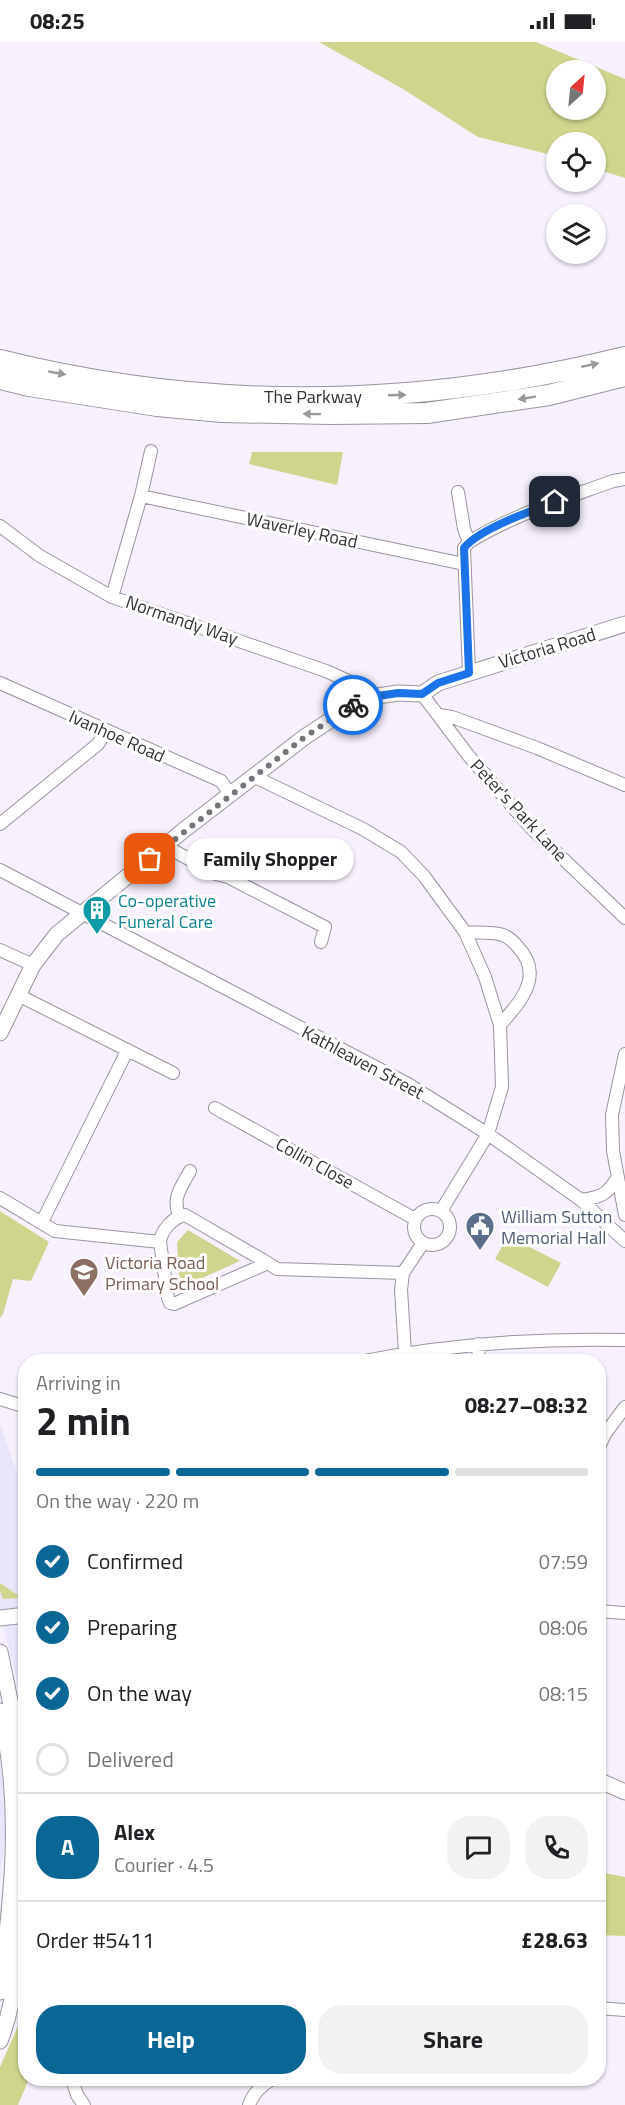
<!DOCTYPE html>
<html lang="en">
<head>
<meta charset="utf-8">
<style>
	:root { --surface:#fff; --page:#f2f2f2; --text:#202124; --muted:#757577; --line:#e0e0e0; --accent:#096695 }
	body { margin:0; font-family:"Titillium Web",sans-serif; background:var(--page); color:var(--text); height:100vh; display:flex; flex-direction:column; font-size:22px; white-space:nowrap }
	* { box-sizing:border-box; margin:0 }
	p { font-size:20px; color:var(--muted) }
	.icon { flex:none; width:33px; height:33px; fill:none; stroke:currentColor; stroke-width:2; stroke-linecap:round; stroke-linejoin:round }
	.map { position:relative; flex:1; overflow:hidden }
	.panel { position:absolute; left:18px; top:1312px; width:588px; height:732px; display:flex; flex-direction:column; background:var(--surface); border-radius:24px; box-shadow:0 2px 4px #0004 }
	.panel>* { flex:none }
	.needle { width:39px; rotate:27deg }
	.fabs { position:absolute; left:546px; top:18px; display:grid; gap:12px }
	.fabs a { display:grid; place-items:center; width:60px; height:60px; border-radius:50%; background:var(--surface); box-shadow:0 2px 4px #0004; font-size:30px }
	.pin { position:absolute; display:grid; place-items:center; width:51px; height:51px; color:#fff; margin:-26px; border-radius:12px; box-shadow:0 3px 9px #0006 }
	.courier { position:absolute; display:grid; place-items:center; width:60px; height:60px; margin:-30px; border:4px solid #1a73e8; border-radius:50%; background:#fff; color:#222; box-shadow:0 2px 8px #0007 }
	.bubble { position:absolute; height:42px; border-radius:21px; background:var(--surface); box-shadow:0 2px 4px #0004; font-size:20px; font-weight:700; line-height:42px; text-align:center }
	.summary em { font-style:normal; font-weight:700 }
	.summary div { display:flex; flex-direction:column-reverse }
	.summary { display:flex; align-items:center; justify-content:space-between; height:102px; padding:0 18px }
	h1 { font-size:39px; font-weight:700; line-height:45px }
	.bar { display:grid; grid-template-columns:repeat(4,1fr); gap:9px 6px; align-content:center; height:72px; padding:0 18px }
	.bar i { height:8px; border-radius:4px; background:var(--line) }
	.bar .current { background:var(--accent) }
	.bar p { grid-column:span 4 }
	.line { display:flex; align-items:center; gap:15px; padding:0 18px; border-top:2px solid var(--line) }
	.line div { flex:1 }
	.round { display:grid; place-items:center; flex:none; width:63px; height:63px; border-radius:24px; background:var(--page) }
	ol { padding:0 18px; list-style:none }
	li { display:flex; align-items:center; gap:18px; height:66px }
	li p { margin-inline-start:auto }
	li .icon { padding:6px; border-radius:50%; background:var(--accent); color:#fff; stroke-width:4 }
	li:last-child { color:var(--muted) }
	li i { width:33px; height:33px; border:3px solid var(--line); border-radius:50% }
	.cta { display:flex; gap:12px; margin-top:auto; padding:12px 18px }
	.cta a { flex:1; height:69px; border-radius:24px; background:var(--accent); color:#fff; font-size:24px; font-weight:700; line-height:69px; text-align:center }
	.cta a+a { background:var(--page); color:var(--text) }
	.status { display:flex; justify-content:space-between; align-items:center; height:42px; padding:0 30px; background:var(--surface); direction:ltr }
	.status svg { height:16px; fill:currentColor }
	.map>svg:first-child { display:block }
	.commercial { fill:#e9e6fc }
	.green { fill:#cfd58c; fill-rule:evenodd }
	.lines { fill:none; stroke-linecap:round; stroke-linejoin:round }
	.minor-casing { stroke:#9a93a0; stroke-width:14 }
	.tertiary-casing { stroke:#9a93a0; stroke-width:17 }
	.trunk-casing { stroke:#9a93a0; stroke-width:22 }
	.minor { stroke:#fff; stroke-width:12 }
	.tertiary { stroke:#fff; stroke-width:15 }
	.trunk { stroke:#fff; stroke-width:20 }
	.oneway { fill:#9a989a }
	.done { stroke:#78747c; stroke-width:6; stroke-dasharray:0 10.8 }
	.route { stroke:#1a73e8; stroke-width:8 }
	.labels { text-anchor:middle; dominant-baseline:central; stroke-width:6; stroke-linejoin:round; paint-order:stroke }
	.street-label { font-size:18px; fill:#343136; stroke:#fff }
	.culture-label { font-size:18px; fill:#0d838f; stroke:#fff; text-anchor:start }
	.service-label { font-size:18px; fill:#4e5e75; stroke:#fff; text-anchor:start }
	.education-label { font-size:18px; fill:#785e54; stroke:#fff; text-anchor:start }
</style>
</head>
<body>
<div class="status"><b>08:25</b><svg viewBox="0 0 49 12"><path d="M0 12V9h3v3zM5 12V6h3v6zM10 12V3h3v9zM15 12V0h3v12zM26 1h20v11H26zM47 4h2v5h-2z"/></svg></div>
<div class="map">
<svg width="625" height="2063" viewBox="0 0 625 2063">
	<rect width="100%" height="100%" fill="#f7f0fd"/>
	<path class="commercial" d="M0,1382L25,1453V1518L16,1587H25L26,1658L22,1659L0,1570Z
		M0,1721L3,1731L7,1776L0,1845Z"/>
	<path class="green" d="M319,0H536L625,37V136L596,127V100H556V114L478,95L403,47ZM556,28H596V68H556Z
		M252,410H343L337,443L249,422Z
		M0,1169L49,1200L31,1239L13,1237L3,1272L0,1276Z
		M188,1188L240,1219L180,1246L177,1200Z
		M508,1194L561,1221L548,1245L495,1217Z
		M0,1541L22,1556L3,1557L0,1549Z
		M599,1830L625,1835V1894L599,1893Z
		M25,1968L26,2037H29L18,2063H0V2025Z"/>
	<g class="lines">
		<g class="minor-casing">
			<path id="minor" d="M458,450L464,487L469,500L464,506L469,631
				M141,454L464,522
				M0,484L40,514L112,555L326,629L355,642L371,655
				M469,500C513,473 564,457 613,439L625,437
				M112,555L141,454L151,409
				M0,641L221,739L230,752
				M422,652L468,713L531,786L625,876
				M439,673L452,675L537,706L625,743
				M253,734L363,787L401,810L424,834L465,890L485,935L500,983L502,1045L488,1092L441,1169
				M0,782L98,702L106,689
				M165,804L216,832L228,835L325,885L321,900
				M0,828L408,1042L488,1092L581,1158L625,1199
				M465,890C476,891 488,890 499,892C506,893 513,899 518,905C545,934 520,960 500,983
				M0,908L33,923
				M18,953L173,1031
				M625,1012L612,1073L613,1109L625,1173
				M215,1066L415,1177
				M0,1156L55,1189L160,1200
				M581,1158C601,1155 607,1153 617,1136
				M414 1185a18 18 0 1 1 36 0a18 18 0 1 1-36 0Z
				M179,1174C172,1155 181,1146 190,1129
				M42,1180L127,1009
				M268,1221L174,1262L170,1261L168,1256L160,1200C161,1189 173,1175 185,1173L268,1221L277,1227L403,1231
				M478,1302L479,1320
				M405,1311L401,1248L403,1231L423,1201
				M359,1320C447,1302 535,1296 625,1298
				M0,1357L26,1365
				M598,1407L605,1392L625,1365
				M598,1569L625,1571
				M598,1966L625,1968
				M72,2037L77,2053L84,2063
				M249,2063C253,2051 262,2043 272,2037"/>
		</g>
		<g class="tertiary-casing">
			<path id="tertiary" d="M0,991L33,923L57,892L184,788L306,694L352,664L371,655L398,651L422,652L438,641L625,582
				M0,1576L26,1573
				M0,1610L23,1721L26,1753
				M0,1669C23,1762 12,1856 0,1950
				M598,1738L625,1750
				M0,1999C21,1946 21,1870 26,1812"/>
		</g>
		<g class="trunk-casing">
			<path id="trunk" d="M0,318C208,370 418,366 625,315
				M0,337L29,344L157,364L222,370L331,372L427,371L549,353L625,334"/>
		</g>
		<use href="#minor" class="minor"/>
		<use href="#tertiary" class="tertiary"/>
		<use href="#trunk" class="trunk"/>
	</g>
	<defs><path id="oneway-solid" d="M-6-.8H1V-3.2L6.5 0L1 3.2V.8H-6Z" transform="scale(1.5)"/></defs>
	<g class="oneway">
		<use href="#oneway-solid" transform="translate(590 323) rotate(-12)"/>
		<use href="#oneway-solid" transform="translate(57 331) rotate(10)"/>
		<use href="#oneway-solid" transform="translate(397 353) rotate(-2)"/>
		<use href="#oneway-solid" transform="translate(527 356) rotate(171)"/>
		<use href="#oneway-solid" transform="translate(312 372) rotate(-179)"/>
	</g>
	<g class="lines">
		<path class="done" d="M150,817L306,694L353,663"/>
		<path class="route" d="M353,663L371,655L398,651L422,652L438,641L469,631L464,506C479,487 531,469 555,460"/>
	</g>
	<defs>
		<g id="building-pin" transform="scale(1.5)"><path d="M0 17L-7.5 6A9.5 9.5 0 1 1 7.5 6Z" fill="#0f9aa8" stroke="#fff"/><path d="M-4-6H4V6H1V3H-1V6H-4ZM-2.5-4.3h1.7v1.8h-1.7ZM.8-4.3h1.7v1.8H.8ZM-2.5-1h1.7V.8h-1.7ZM.8-1h1.7V.8H.8Z" fill="#fff"/></g>
		<g id="civic-pin" transform="scale(1.5)"><path d="M0 17L-7.5 6A9.5 9.5 0 1 1 7.5 6Z" fill="#5c6f8a" stroke="#fff"/><path d="M-.6-6.5H3V-4.5H.6V-3L4-1V1h2V6H-6V1h2V-1L-.6-3ZM-1.2 2.5V6h2.4V2.5Z" fill="#fff"/></g>
		<g id="school-pin" transform="scale(1.5)"><path d="M0 17L-7.5 6A9.5 9.5 0 1 1 7.5 6Z" fill="#8d6e63" stroke="#fff"/><path d="M0-5L7-2L0 1L-7-2ZM-4 1L0 2.5L4 1V4Q0 6-4 4Z" fill="#fff"/></g>
	</defs>
	<g fill-rule="evenodd">
		<use href="#building-pin" x="97" y="868"/>
		<use href="#civic-pin" x="480" y="1184"/>
		<use href="#school-pin" x="84" y="1230"/>
	</g>
	<g class="labels">
		<g class="street-label">
			<text x="313" y="354">The Parkway</text>
			<text transform="translate(302 488) rotate(12)">Waverley Road</text>
			<text transform="translate(182 578) rotate(19)">Normandy Way</text>
			<text transform="translate(547 606) rotate(-17)">Victoria Road</text>
			<text transform="translate(117 694) rotate(24)">Ivanhoe Road</text>
			<text transform="translate(519 768) rotate(47)">Peter's Park Lane</text>
			<text transform="translate(363 1020) rotate(28)">Kathleaven Street</text>
			<text transform="translate(315 1121) rotate(29)">Collin Close</text>
		</g>
		<g class="culture-label">
			<text x="118" y="858">Co-operative<tspan x="118" dy="21">Funeral Care</tspan></text>
		</g>
		<g class="service-label">
			<text x="501" y="1174">William Sutton<tspan x="501" dy="21">Memorial Hall</tspan></text>
		</g>
		<g class="education-label">
			<text x="105" y="1220">Victoria Road<tspan x="105" dy="21">Primary School</tspan></text>
		</g>
	</g>
</svg>
<div class="fabs">
<a><svg class="needle" viewBox="-14 -14 28 28"><path d="M0-13l5 13h-10z" fill="#e53935"/><path d="M0 13l5-13h-10z" fill="#757577"/></svg></a>
<a><svg class="icon" aria-label="locate" viewBox="0 0 24 24"><circle cx="12" cy="12" r="6"/><path d="M12 2v4M12 18v4M2 12h4M18 12h4"/></svg></a>
<a><svg class="icon" aria-label="layers" viewBox="0 0 24 24"><path d="M12 4l9 5-9 5-9-5zM3 14l9 5 9-5"/></svg></a>
</div>
<div class="pin" style="left:150px;top:817px;background:#ea580c"><svg class="icon" aria-label="bag" viewBox="0 0 24 24"><path d="M5 8h14l-1 12H6zM9 8a3 3 0 0 1 6 0"/></svg></div>
<div class="pin" style="left:555px;top:460px;background:#1f2937"><svg class="icon" aria-label="home" viewBox="0 0 24 24"><path d="M3 11l9-7 9 7M6 9v11h12V9"/></svg></div>
<div class="courier" style="left:353px;top:663px"><svg class="icon" aria-label="bike" viewBox="0 0 24 24"><circle cx="6" cy="16" r="4"/><circle cx="18" cy="16" r="4"/><path d="M6 16l4-8h5l3 8M10 8l3 8H6M13 5h3"/></svg></div>
<div class="bubble" style="left:186px;top:796px;width:168px">Family Shopper</div>
<section class="panel">
<div class="summary"><div><h1>2 min</h1><p>Arriving in</p></div><em>08:27–08:32</em></div>
<div class="bar"><i class="current"></i><i class="current"></i><i class="current"></i><i></i><p>On the way · 220 m</p></div>
<ol>
<li><svg class="icon" aria-label="check" viewBox="0 0 24 24"><path d="M5 12l5 5 9-10"/></svg>Confirmed<p>07:59</p></li>
<li><svg class="icon" aria-label="check" viewBox="0 0 24 24"><path d="M5 12l5 5 9-10"/></svg>Preparing<p>08:06</p></li>
<li><svg class="icon" aria-label="check" viewBox="0 0 24 24"><path d="M5 12l5 5 9-10"/></svg>On the way<p>08:15</p></li>
<li><i></i>Delivered</li>
</ol>
<div class="line" style="height:108px"><b class="round" style="background:var(--accent);color:#fff">A</b><div><b>Alex</b><p>Courier · 4.5</p></div><a class="round"><svg class="icon" aria-label="chat" viewBox="0 0 24 24"><path d="M4 5h16v11H9l-5 4z"/></svg></a><a class="round"><svg class="icon" aria-label="phone" viewBox="0 0 24 24"><path d="M5 4h4l2 5-3 2q2 4 5 5l2-3 5 2v4C11 20 4 13 5 4z"/></svg></a></div>
<div class="line" style="height:78px"><div>Order #5411</div><b>£28.63</b></div>
<div class="cta"><a>Help</a><a>Share</a></div>
</section>
</div>
</body>
</html>
